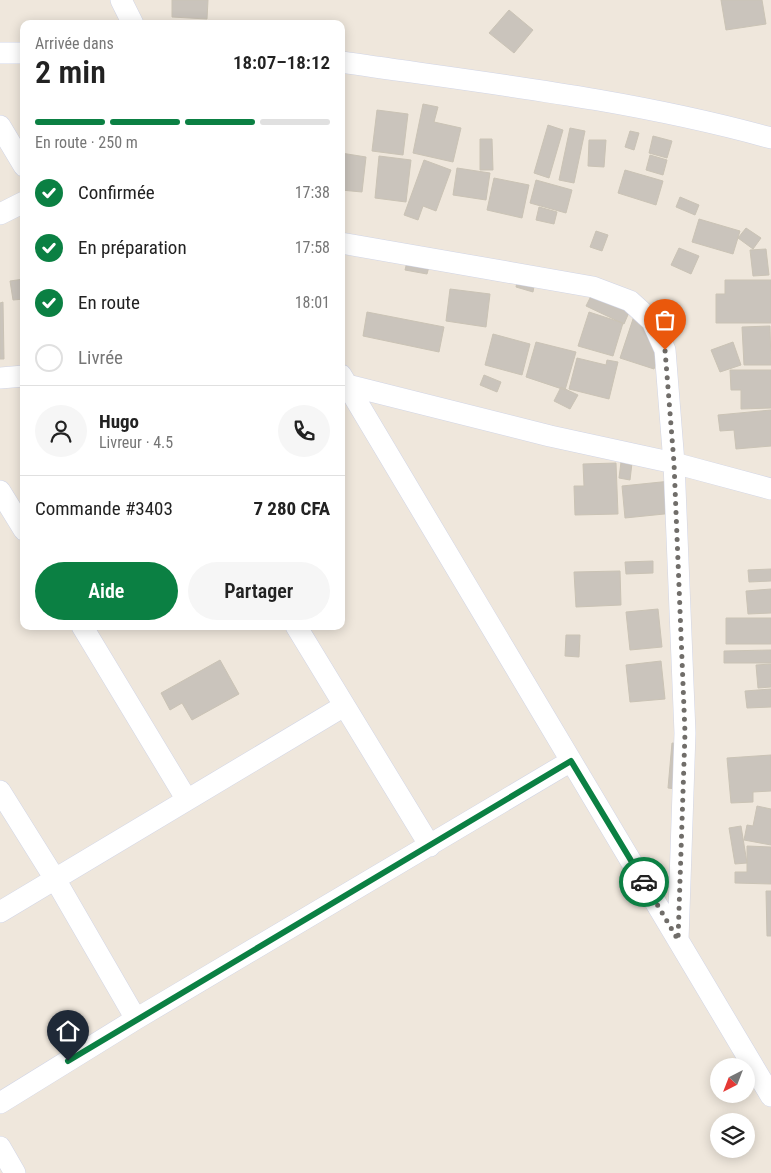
<!DOCTYPE html>
<html lang="fr">
<head>
<meta charset="utf-8">
<style>
	:root { --surface:#fff; --page:#f6f6f6; --text:#222; --muted:#767676; --line:#e0e0e0; --accent:#0b8043 }
	body { margin:0; font-family:"Roboto Condensed",sans-serif; background:var(--page); color:var(--text); height:100vh; display:flex; flex-direction:column; font-size:19px; white-space:nowrap }
	* { box-sizing:border-box; margin:0 }
	p { font-size:16px; color:var(--muted) }
	.icon { flex:none; width:28px; height:28px; fill:none; stroke:currentColor; stroke-width:2; stroke-linecap:round; stroke-linejoin:round }
	.map { position:relative; flex:1; overflow:hidden }
	.panel { position:absolute; left:20px; top:20px; width:325px; height:610px; display:flex; flex-direction:column; background:var(--surface); border-radius:10px; box-shadow:0 2px 12px #0003 }
	.panel>* { flex:none }
	.needle { width:32px; rotate:222deg }
	.tools { position:absolute; left:710px; top:1058px; display:grid; gap:10px }
	.tools a { display:grid; place-items:center; width:45px; height:45px; border-radius:50%; background:var(--surface); box-shadow:0 2px 12px #0003; font-size:25px }
	.pin { position:absolute; display:grid; place-items:center; width:42px; height:42px; color:#fff; margin:-51px -21px; border-radius:50% 50% 50% 0; rotate:-45deg; box-shadow:0 0 5px #0007 }
	.pin .icon { rotate:45deg }
	.courier { position:absolute; display:grid; place-items:center; width:50px; height:50px; margin:-25px; border:4px solid #0b8043; border-radius:50%; background:#fff; color:#222; box-shadow:0 1px 6px #0007 }
	.headline em { font-style:normal; font-weight:600 }
	.headline div { display:flex; flex-direction:column-reverse }
	.headline { display:flex; align-items:center; justify-content:space-between; height:85px; padding:0 15px }
	h1 { font-size:32px; font-weight:600; line-height:38px }
	.bar { display:grid; grid-template-columns:repeat(4,1fr); gap:8px 5px; align-content:center; height:60px; padding:0 15px }
	.bar i { height:6px; border-radius:4px; background:var(--line) }
	.bar .selected { background:var(--accent) }
	.bar p { grid-column:span 4 }
	.line { display:flex; align-items:center; gap:12px; padding:0 15px; border-top:1px solid var(--line) }
	.line div { flex:1 }
	.round { display:grid; place-items:center; flex:none; width:52px; height:52px; border-radius:26px; background:var(--page) }
	ol { padding:0 15px; list-style:none }
	li { display:flex; align-items:center; gap:15px; height:55px }
	li p { margin-inline-start:auto }
	li .icon { padding:5px; border-radius:50%; background:var(--accent); color:#fff; stroke-width:4 }
	li:last-child { color:var(--muted) }
	li i { width:28px; height:28px; border:2px solid var(--line); border-radius:50% }
	.button { display:flex; gap:10px; margin-top:auto; padding:10px 15px }
	.button a { flex:1; height:58px; border-radius:30px; background:var(--accent); color:#fff; font-size:20px; font-weight:600; line-height:58px; text-align:center }
	.button a+a { background:var(--page); color:var(--text) }
	.map>svg:first-child { display:block }
	.building { fill:#cac4bc; stroke:#cac3b5 }
	.lines { fill:none; stroke-linecap:round; stroke-linejoin:round }
	.street-casing { stroke:#d1d5e6; stroke-width:22 }
	.street { stroke:#fff; stroke-width:21 }
	.done { stroke:#706d69; stroke-width:5; stroke-dasharray:0 9 }
	.route { stroke:#0b8043; stroke-width:6 }
</style>
</head>
<body>
<div class="map">
<svg width="771" height="1173" viewBox="0 0 771 1173">
	<rect width="100%" height="100%" fill="#efe7dc"/>
	<path class="building" d="M172,0H208L207,19L172,17Z
		M721,0H762L766,24L726,30Z
		M509,10L533,30L514,53L489,33Z
		M423,104L438,107L434,122L461,128L453,162L413,153Z
		M377,110L408,114L403,155L372,151Z
		M548,125L563,130L549,178L534,173Z
		M570,128L585,131L574,183L559,180Z
		M630,131L639,133L634,150L625,147Z
		M653,136L672,141L667,158L649,153Z
		M480,139H492L493,170H480Z
		M589,140H606L604,167L588,166Z
		M341,153L366,157L362,192L341,190Z
		M650,155L667,160L663,175L646,170Z
		M379,156L411,160L406,202L375,198Z
		M424,160L451,170L436,211L423,206L418,220L404,215Z
		M457,168L490,173L486,200L453,195Z
		M625,170L663,181L656,205L618,193Z
		M494,178L529,185L522,218L487,210Z
		M536,180L572,190L566,213L530,203Z
		M680,197L699,205L695,215L676,207Z
		M539,207L557,212L554,224L536,220Z
		M699,219L740,231L733,254L692,242Z
		M746,228L761,238L753,249L738,238Z
		M596,231L608,235L602,251L590,247Z
		M679,248L699,256L691,274L671,265Z
		M766,249L769,275L753,276L750,250Z
		M408,258L430,263L427,274L405,270Z
		M518,277L535,281L533,292L516,287Z
		M24,279V299L13,300L10,281Z
		M725,280H771V323H716V294H725Z
		M450,289L490,294L486,327L446,321Z
		M593,292L630,310L624,324L586,306Z
		M3,302L4,359H0V303Z
		M638,304L671,314L654,369L620,358Z
		M367,312L444,327L439,352L363,336Z
		M589,312L623,323L613,356L578,346Z
		M770,326L771,365H744L742,327Z
		M493,334L530,344L522,375L485,365Z
		M536,342L576,352L565,390L526,377Z
		M733,342L741,365L720,372L711,350Z
		M577,358L606,365L607,360L618,362L609,399L569,389Z
		M730,370H771V408L741,409V390H731Z
		M484,375L501,382L497,392L480,385Z
		M561,387L578,395L570,409L554,401Z
		M771,410V446L736,449L734,430L720,431L718,415Z
		M621,462L632,463L630,480L619,478Z
		M616,463L618,514L575,515L574,486H584L583,464Z
		M671,481L674,513L625,518L622,486Z
		M653,561V573L626,574L625,562Z
		M771,569V581L749,582L748,570Z
		M620,571L621,605L576,607L574,572Z
		M771,589V613L748,614L746,591Z
		M658,609L662,647L630,650L626,612Z
		M726,618H771V644H726Z
		M566,635H580L579,657L565,656Z
		M771,650V663H724V651Z
		M220,660L239,694L192,720L182,703L170,710L161,693Z
		M661,661L665,699L630,702L626,665Z
		M771,664V687L758,688L756,665Z
		M771,689V707L747,708L745,691Z
		M672,743L688,745L684,790L668,788Z
		M771,755V791L753,792V802L731,803L727,758Z
		M757,806L771,809V845L744,840L747,825L753,826Z
		M741,826L747,863L735,864L729,828Z
		M747,846L771,847V884L735,883V872H747Z
		M766,891H771V936H767Z"/>
	<g class="lines">
		<g class="street-casing">
			<path id="street" d="M121,0L133,24
				M0,53H24
				M341,62C485,83 631,99 771,138
				M0,126L24,166
				M0,214L24,202
				M341,243L593,287L630,301L652,321L665,350L674,463L685,733L678,940
				M341,375L771,1096
				M0,378L24,376
				M347,385L550,436L674,463L771,489
				M0,491L24,530
				M82,626L187,800
				M296,626L430,846
				M0,791L55,879L136,1019
				M0,912L344,706
				M0,1103L136,1019L571,761
				M0,1147L15,1173"/>
		</g>
		<use href="#street" class="street"/>
	</g>
	<g class="lines">
		<path class="done" d="M644,882L678,940L685,733L674,463L665,350"/>
		<path class="route" d="M68,1061L571,761L644,882"/>
	</g>
</svg>
<div class="tools">
<a><svg class="needle" viewBox="-14 -14 28 28"><path d="M0-13l5 13h-10z" fill="#e53935"/><path d="M0 13l5-13h-10z" fill="#767676"/></svg></a>
<a><svg class="icon" aria-label="layers" viewBox="0 0 24 24"><path d="M12 4l9 5-9 5-9-5zM3 14l9 5 9-5"/></svg></a>
</div>
<div class="pin" style="left:665px;top:350px;background:#ea580c"><svg class="icon" aria-label="bag" viewBox="0 0 24 24"><path d="M5 8h14l-1 12H6zM9 8a3 3 0 0 1 6 0"/></svg></div>
<div class="pin" style="left:68px;top:1061px;background:#1f2937"><svg class="icon" aria-label="home" viewBox="0 0 24 24"><path d="M3 11l9-7 9 7M6 9v11h12V9"/></svg></div>
<div class="courier" style="left:644px;top:882px"><svg class="icon" aria-label="car" viewBox="0 0 24 24"><path d="M5 17H2v-5l4-1 3-4h7l3 4 3 1v5h-3M9 17h6M6 11h13"/><circle cx="7" cy="17" r="2"/><circle cx="17" cy="17" r="2"/></svg></div>
<section class="panel">
<div class="headline"><div><h1>2 min</h1><p>Arrivée dans</p></div><em>18:07–18:12</em></div>
<div class="bar"><i class="selected"></i><i class="selected"></i><i class="selected"></i><i></i><p>En route · 250 m</p></div>
<ol>
<li><svg class="icon" aria-label="check" viewBox="0 0 24 24"><path d="M5 12l5 5 9-10"/></svg>Confirmée<p>17:38</p></li>
<li><svg class="icon" aria-label="check" viewBox="0 0 24 24"><path d="M5 12l5 5 9-10"/></svg>En préparation<p>17:58</p></li>
<li><svg class="icon" aria-label="check" viewBox="0 0 24 24"><path d="M5 12l5 5 9-10"/></svg>En route<p>18:01</p></li>
<li><i></i>Livrée</li>
</ol>
<div class="line" style="height:90px"><a class="round"><svg class="icon" aria-label="person" viewBox="0 0 24 24"><circle cx="12" cy="8" r="4"/><path d="M4 21q1-7 8-7t8 7"/></svg></a><div><b>Hugo</b><p>Livreur · 4.5</p></div><a class="round"><svg class="icon" aria-label="phone" viewBox="0 0 24 24"><path d="M5 4h4l2 5-3 2q2 4 5 5l2-3 5 2v4C11 20 4 13 5 4z"/></svg></a></div>
<div class="line" style="height:65px"><div>Commande #3403</div><b>7 280 CFA</b></div>
<div class="button"><a>Aide</a><a>Partager</a></div>
</section>
</div>
</body>
</html>
